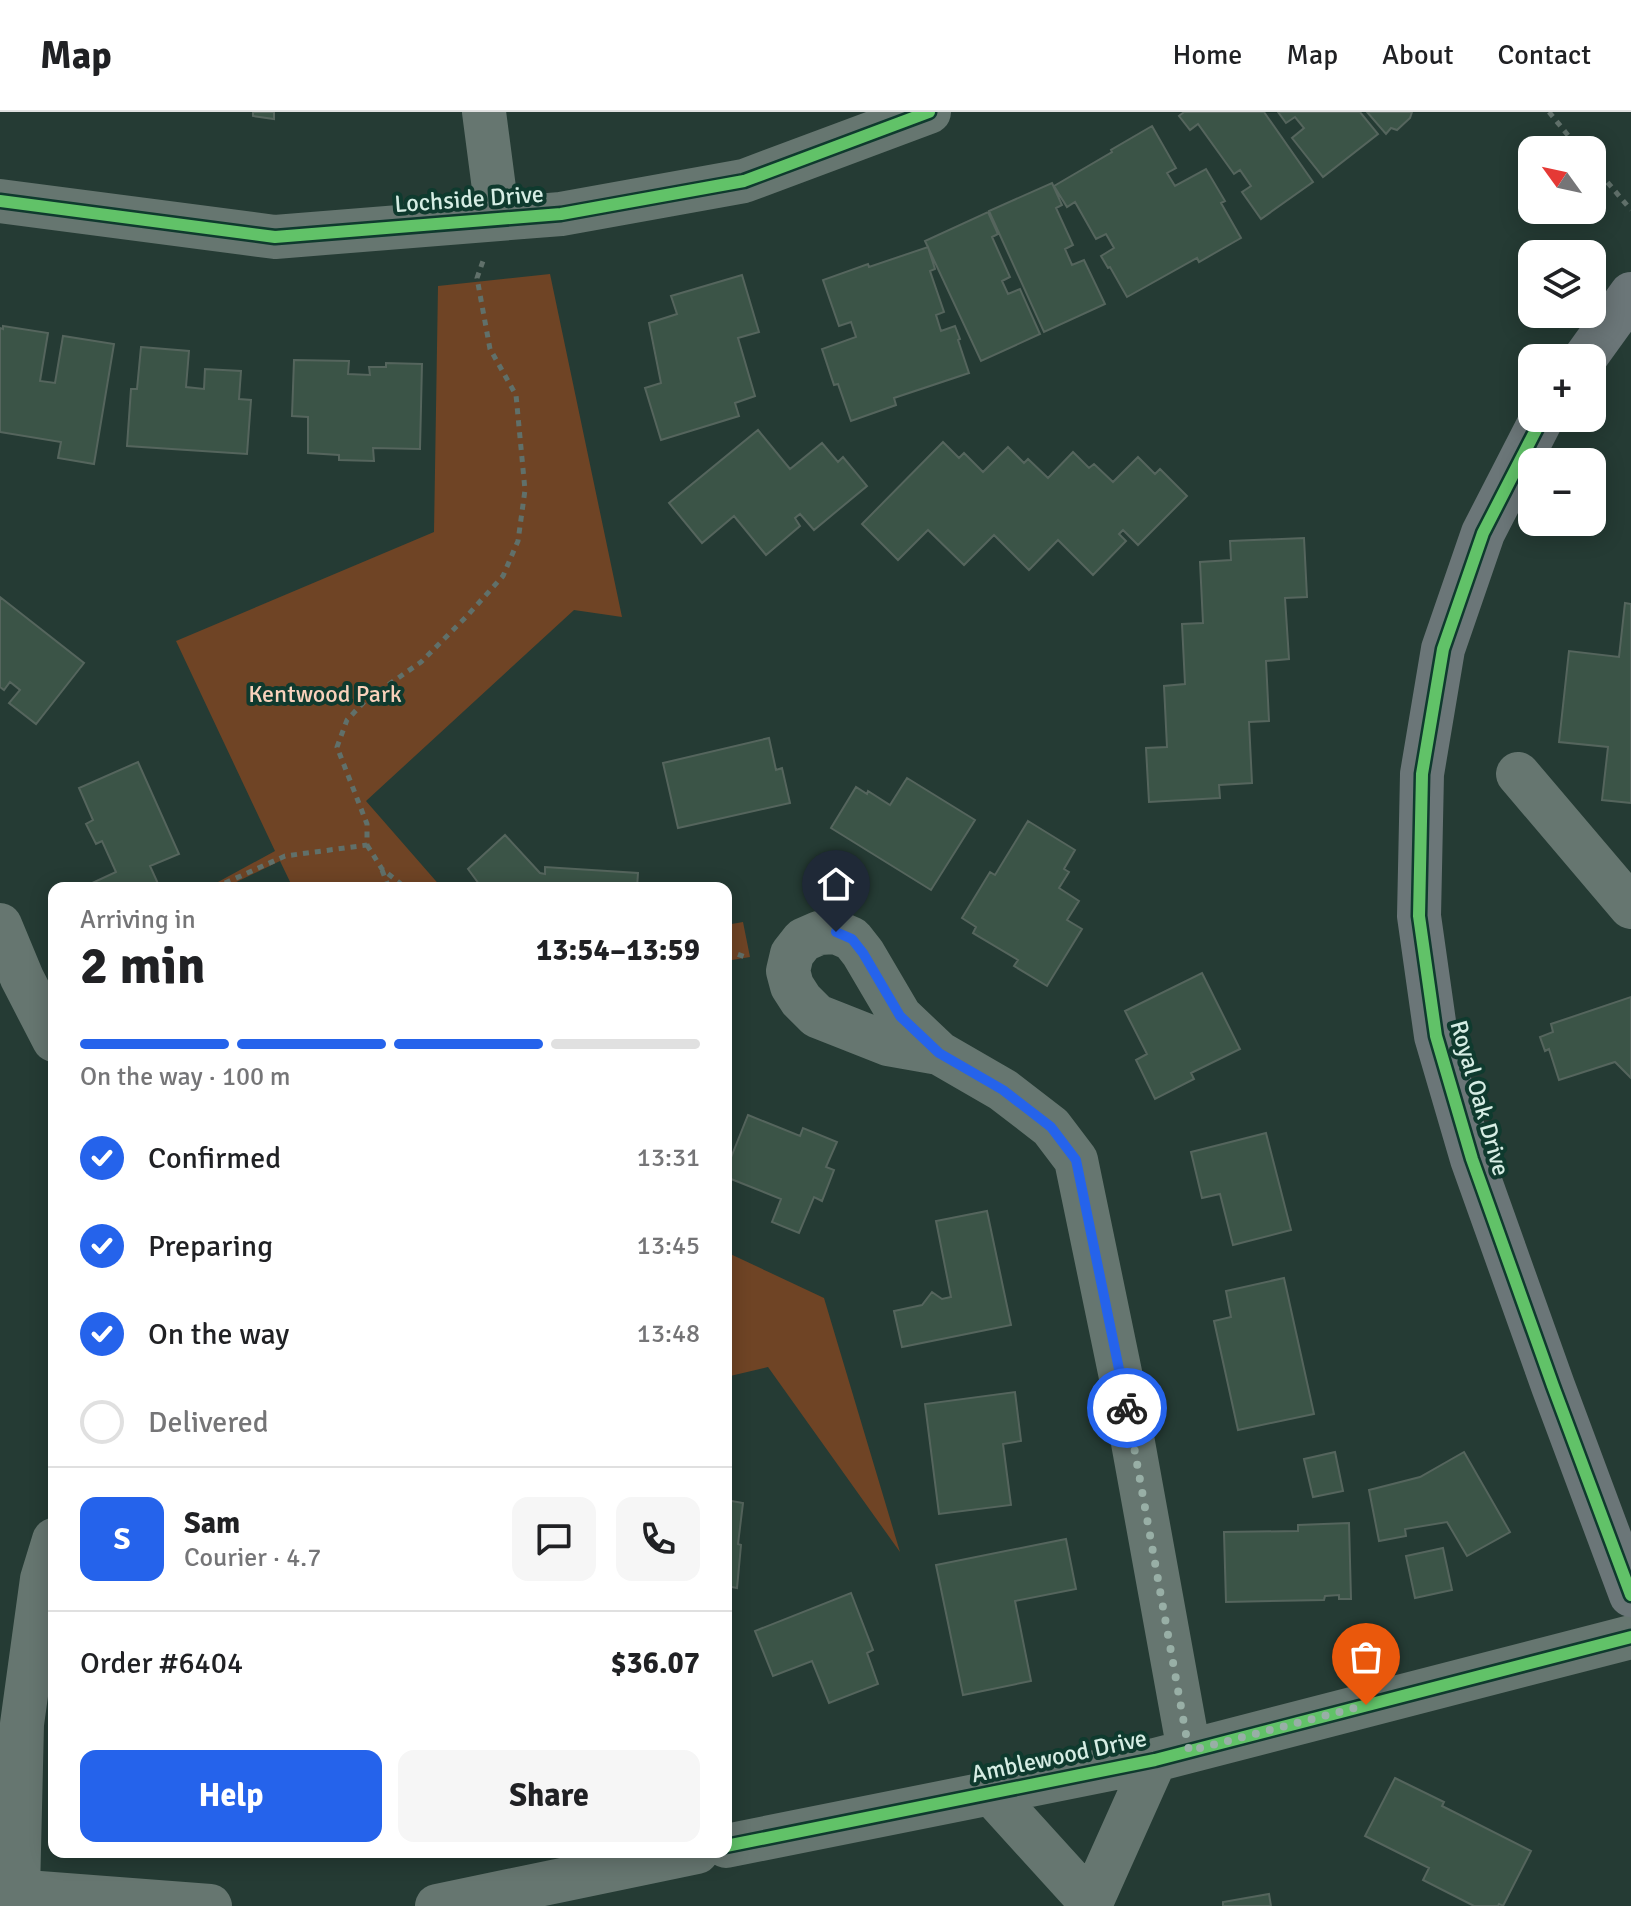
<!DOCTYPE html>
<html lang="en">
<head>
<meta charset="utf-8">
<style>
	:root { --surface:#fff; --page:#f6f6f6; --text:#202124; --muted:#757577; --line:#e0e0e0; --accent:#2563eb }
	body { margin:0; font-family:Signika,sans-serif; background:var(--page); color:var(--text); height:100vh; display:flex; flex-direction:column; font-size:30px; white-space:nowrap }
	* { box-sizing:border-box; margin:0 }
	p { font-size:26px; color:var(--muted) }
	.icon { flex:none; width:44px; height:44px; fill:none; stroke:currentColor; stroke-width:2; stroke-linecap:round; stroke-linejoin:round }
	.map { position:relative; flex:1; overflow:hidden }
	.sheet { position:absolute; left:48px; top:770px; width:684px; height:976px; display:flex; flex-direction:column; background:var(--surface); border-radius:16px; box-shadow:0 4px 20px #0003 }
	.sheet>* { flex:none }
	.needle { width:52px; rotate:303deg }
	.buttons { position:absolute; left:1518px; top:24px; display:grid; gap:16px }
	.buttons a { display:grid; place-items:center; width:88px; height:88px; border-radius:16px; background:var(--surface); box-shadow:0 4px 20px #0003; font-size:40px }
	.pin { position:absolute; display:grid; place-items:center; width:68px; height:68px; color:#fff; margin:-82px -34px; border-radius:50% 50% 50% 0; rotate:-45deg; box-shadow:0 0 8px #0007 }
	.pin .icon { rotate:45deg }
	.courier { position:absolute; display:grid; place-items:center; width:80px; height:80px; margin:-40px; border:6px solid #2563eb; border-radius:50%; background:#fff; color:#222; box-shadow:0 2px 10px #0007 }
	.summary em { font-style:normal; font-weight:700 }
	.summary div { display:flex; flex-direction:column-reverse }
	.summary { display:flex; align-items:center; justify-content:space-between; height:136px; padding:0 32px }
	h1 { font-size:52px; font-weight:700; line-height:60px }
	.bar { display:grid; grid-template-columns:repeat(4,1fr); gap:12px 8px; align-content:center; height:96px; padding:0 32px }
	.bar i { height:10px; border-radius:6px; background:var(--line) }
	.bar .on { background:var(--accent) }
	.bar p { grid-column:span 4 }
	.line { display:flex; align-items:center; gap:20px; padding:0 32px; border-top:2px solid var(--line) }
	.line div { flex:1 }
	.round { display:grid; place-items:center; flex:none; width:84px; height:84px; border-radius:16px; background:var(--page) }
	ol { padding:0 32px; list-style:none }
	li { display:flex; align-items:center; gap:24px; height:88px }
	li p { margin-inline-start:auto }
	li .icon { padding:8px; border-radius:50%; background:var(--accent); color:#fff; stroke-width:4 }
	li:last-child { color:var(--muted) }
	li i { width:44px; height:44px; border:4px solid var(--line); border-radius:50% }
	.cta { display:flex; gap:16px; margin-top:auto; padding:16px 32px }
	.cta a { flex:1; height:92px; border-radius:16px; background:var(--accent); color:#fff; font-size:32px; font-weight:700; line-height:92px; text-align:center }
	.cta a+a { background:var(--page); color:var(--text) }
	header { display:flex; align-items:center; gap:48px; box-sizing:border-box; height:112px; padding:0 40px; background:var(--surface); border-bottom:2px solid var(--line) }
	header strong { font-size:38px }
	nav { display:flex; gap:44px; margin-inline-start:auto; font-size:28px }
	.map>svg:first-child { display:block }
	.green { fill:#6f4425 }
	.building { fill:#3b5447; stroke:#55655d; stroke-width:2 }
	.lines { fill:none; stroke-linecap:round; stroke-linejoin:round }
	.path { stroke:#60706a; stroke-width:5; stroke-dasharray:6 6; stroke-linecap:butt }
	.minor { stroke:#667670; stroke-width:44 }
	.major { stroke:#6b7678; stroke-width:44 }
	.cycleway-casing { stroke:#0f3a2e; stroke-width:17 }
	.cycleway { stroke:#61c268; stroke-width:12 }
	.done { stroke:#98afa6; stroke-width:8; stroke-dasharray:0 14.4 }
	.route { stroke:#2563eb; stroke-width:10 }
	.labels { text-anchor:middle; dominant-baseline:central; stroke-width:8; stroke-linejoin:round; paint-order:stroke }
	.street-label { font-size:24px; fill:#d6ede4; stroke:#0f3a2e }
	.park-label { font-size:24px; fill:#f9d1bb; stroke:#0f3a2e }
</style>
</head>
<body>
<header>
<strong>Map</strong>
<nav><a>Home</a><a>Map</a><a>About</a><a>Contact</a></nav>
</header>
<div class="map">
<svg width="1631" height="1794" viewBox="0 0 1631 1794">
	<rect width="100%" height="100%" fill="#253b34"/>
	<path class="green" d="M550,162L622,505L574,498L366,689L442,776H293L280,749L224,776H207L275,739L176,529L434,420L438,174Z
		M743,810L750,845L726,849V813Z
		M726,1140L824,1186L900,1440L768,1255L726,1265Z"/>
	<path class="building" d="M253,0H274V7L253,4Z
		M1184,0H1264L1313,70L1261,107L1242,80L1251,74L1240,58L1234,62L1198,12L1190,18L1179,4Z
		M1278,0H1360L1378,22L1323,65L1292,26L1304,16L1295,5L1286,11Z
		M1367,0H1412L1410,6L1397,18L1391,16L1386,22Z
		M1152,14L1176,56L1167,61L1175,74L1206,57L1225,89L1221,91L1241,126L1199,150L1197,146L1127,185L1110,155L1108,156L1101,144L1114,136L1106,122L1096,127L1075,90L1067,95L1054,74L1112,40L1111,38Z
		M1052,71L1062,93L1056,96L1073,133L1065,137L1072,153L1084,148L1105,192L1044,220L989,99Z
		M988,100L998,122L992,125L1010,165L1002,169L1008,182L1020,177L1040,222L981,249L925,129Z
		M928,135L935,157L930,159L944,200L936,203L941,219L955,214L960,227L958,228L969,261L894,286L896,293L851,309L838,272L834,273L822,237L856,225L851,210L839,214L823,168L868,152L869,155Z
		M742,163L759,220L738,226L755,284L735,291L739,304L661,328L645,276L661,271L649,211L677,202L671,184Z
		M3,214L48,221L40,269L55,271L63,224L114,232L94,352L58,346L61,330L0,320V216L3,217Z
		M141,235L189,239L186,275L204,277L205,257L241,259L239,287L251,288L247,342L127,334L131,277H137Z
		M294,248L349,249L348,262L370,263L369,255H386V251L422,252L420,337L373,336L374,349L339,348V343L308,341V305L292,304Z
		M758,318L790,357L822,331L838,350L843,345L867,374L814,418L800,402L795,406L800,414L766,443L734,404L702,431L669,391Z
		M943,330L959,346L964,341L983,360L1008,335L1024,351L1028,347L1048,366L1073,340L1089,356L1094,352L1113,370L1138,345L1155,362L1160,357L1187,384L1138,433L1123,418L1119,422L1126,429L1093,463L1058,428L1029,458L994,423L964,453L928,418L898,448L862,412Z
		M1304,426L1307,485L1285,486L1289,547L1266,549L1269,609L1249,610L1252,671L1219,673L1220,686L1149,690L1146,636L1167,635L1164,574L1185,572L1182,512L1203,511L1200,450L1231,448L1230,429Z
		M0,485L84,551L36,612L9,591L20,578L10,570L4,578L0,575Z
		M1625,491L1631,492V691L1602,688L1608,635L1559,630L1569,539L1619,545Z
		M769,626L776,658L782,656L790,691L678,716L663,651Z
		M138,650L179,742L150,754L160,776H92L90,772L116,760L102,729L96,732L86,712L93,708L79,676Z
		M907,666L975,708L931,778L831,716L856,675L867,682L868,679L890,693Z
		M1028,709L1075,738L1064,757L1069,760L1059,776L1079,789L1067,808L1082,817L1047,874L1014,854L1018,848L973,821L976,815L962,806L990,760L995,763Z
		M505,723L540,761L545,762V755L638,761L637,776H482L468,757Z
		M1202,861L1240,937L1191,961L1194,967L1155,987L1136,948L1147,942L1125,899Z
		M1631,885V966L1615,950L1559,968L1549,937L1545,939L1540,925L1553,920L1551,912Z
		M748,1003L800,1024L803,1016L837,1030L826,1055L834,1058L822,1089L814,1085L799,1121L772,1110L781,1087L726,1065V1058Z
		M1266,1021L1291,1118L1233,1133L1220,1082L1202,1086L1191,1040Z
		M987,1099L1011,1213L902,1235L894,1199L922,1193L932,1180L942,1187L951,1185L936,1109Z
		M1284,1166L1314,1302L1238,1318L1214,1209L1231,1205L1226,1179Z
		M1015,1280L1021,1329L1003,1332L1011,1393L939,1402L925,1292Z
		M1335,1340L1343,1379L1313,1385L1304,1347Z
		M1464,1340L1510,1420L1467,1444L1447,1410L1405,1417L1406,1424L1379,1429L1369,1378L1420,1365Z
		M726,1388L743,1391L738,1432L741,1433L737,1476L726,1474Z
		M1349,1411L1351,1487H1339V1483L1325,1484L1324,1488L1226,1490L1224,1420L1298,1419V1413Z
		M1066,1427L1076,1477L1015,1489L1031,1569L963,1583L936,1453Z
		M1443,1436L1452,1478L1415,1486L1406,1444Z
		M851,1481L873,1538L867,1541L878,1572L829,1591L812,1549L773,1564L755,1519Z
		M1395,1666L1444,1690L1442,1694L1531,1739L1503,1794L1499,1792L1498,1794H1474L1423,1768L1429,1756L1365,1724Z
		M1269,1782L1271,1794H1223V1790Z"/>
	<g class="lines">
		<path class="path" d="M1549,0L1580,38
			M1592,52L1631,98
			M367,733L382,757L406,776
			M382,758L389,776
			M214,776L285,744L367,733V712L337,635L347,608L365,589L421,550L467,504L503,464L518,429L525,378L516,283L490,237L477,166L483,149
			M726,842H737L748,846"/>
		<path class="minor" d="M484,0L498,107
			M0,89L275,125L561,102L744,69L929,0
			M1518,662L1631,795
			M0,813L22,866L54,928
			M836,820L852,827L863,841L900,904L939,941L888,932L817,904L801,888L792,874L788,859L792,842L803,828L819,821Z
			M939,941L1003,978L1051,1015L1076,1048L1122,1270L1189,1639
			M991,1681L1091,1791L1092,1794
			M726,1734L1155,1648L1631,1525
			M0,1778L210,1794
			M18,1779L22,1612L42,1467L54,1428
			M1091,1791L1155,1648
			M437,1794L697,1740"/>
		<path class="major" d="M1585,246L1631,182
			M1542,306L1483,421L1443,537L1422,662L1419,804L1436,924L1472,1047L1553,1274L1631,1483"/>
		<g class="cycleway-casing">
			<path id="cycleway" d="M0,89L275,125L561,102L744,69L929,0
				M1542,306L1483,421L1443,537L1422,662L1419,804L1436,924L1472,1047L1553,1274L1631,1483
				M726,1734L1155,1648L1631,1525"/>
		</g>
		<use href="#cycleway" class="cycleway"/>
	</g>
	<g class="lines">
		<path class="done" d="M1127,1296L1189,1639L1366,1593"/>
		<path class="route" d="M836,820L852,827L863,841L900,904L939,941L1003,978L1051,1015L1076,1048L1127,1296"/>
	</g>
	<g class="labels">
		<g class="street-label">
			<text transform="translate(469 87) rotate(-4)">Lochside Drive</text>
			<text transform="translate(1480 986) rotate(74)">Royal Oak Drive</text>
			<text transform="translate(1059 1644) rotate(-12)">Amblewood Drive</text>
		</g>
		<g class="park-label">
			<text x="325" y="582">Kentwood Park</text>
		</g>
	</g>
</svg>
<div class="buttons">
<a><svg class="needle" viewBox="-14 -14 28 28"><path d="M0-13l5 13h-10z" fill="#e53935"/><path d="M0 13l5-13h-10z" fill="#757577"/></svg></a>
<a><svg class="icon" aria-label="layers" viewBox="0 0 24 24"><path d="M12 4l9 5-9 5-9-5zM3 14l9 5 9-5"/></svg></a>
<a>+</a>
<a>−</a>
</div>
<div class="pin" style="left:1366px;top:1593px;background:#ea580c"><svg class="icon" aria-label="bag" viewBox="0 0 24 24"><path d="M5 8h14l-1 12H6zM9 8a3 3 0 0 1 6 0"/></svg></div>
<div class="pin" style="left:836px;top:820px;background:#1f2937"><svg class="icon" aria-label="home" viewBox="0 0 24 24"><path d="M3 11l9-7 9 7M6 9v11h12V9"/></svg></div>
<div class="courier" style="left:1127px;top:1296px"><svg class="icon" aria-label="bike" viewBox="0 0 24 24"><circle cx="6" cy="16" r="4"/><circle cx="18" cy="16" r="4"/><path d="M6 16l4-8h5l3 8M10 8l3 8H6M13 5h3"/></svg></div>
<section class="sheet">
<div class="summary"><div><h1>2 min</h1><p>Arriving in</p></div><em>13:54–13:59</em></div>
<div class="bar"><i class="on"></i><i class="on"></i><i class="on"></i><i></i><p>On the way · 100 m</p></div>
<ol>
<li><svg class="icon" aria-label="check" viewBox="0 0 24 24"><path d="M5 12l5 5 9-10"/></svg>Confirmed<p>13:31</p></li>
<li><svg class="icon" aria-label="check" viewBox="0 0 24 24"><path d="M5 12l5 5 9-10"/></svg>Preparing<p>13:45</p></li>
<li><svg class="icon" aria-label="check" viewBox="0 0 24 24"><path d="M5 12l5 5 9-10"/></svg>On the way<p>13:48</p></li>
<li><i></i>Delivered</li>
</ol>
<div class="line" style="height:144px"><b class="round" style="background:var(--accent);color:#fff">S</b><div><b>Sam</b><p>Courier · 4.7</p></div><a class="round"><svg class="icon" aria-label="chat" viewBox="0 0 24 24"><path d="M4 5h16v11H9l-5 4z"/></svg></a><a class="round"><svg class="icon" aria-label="phone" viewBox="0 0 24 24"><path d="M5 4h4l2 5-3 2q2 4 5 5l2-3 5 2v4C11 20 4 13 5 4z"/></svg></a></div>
<div class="line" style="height:104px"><div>Order #6404</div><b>$36.07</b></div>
<div class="cta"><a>Help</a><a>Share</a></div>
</section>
</div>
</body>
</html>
